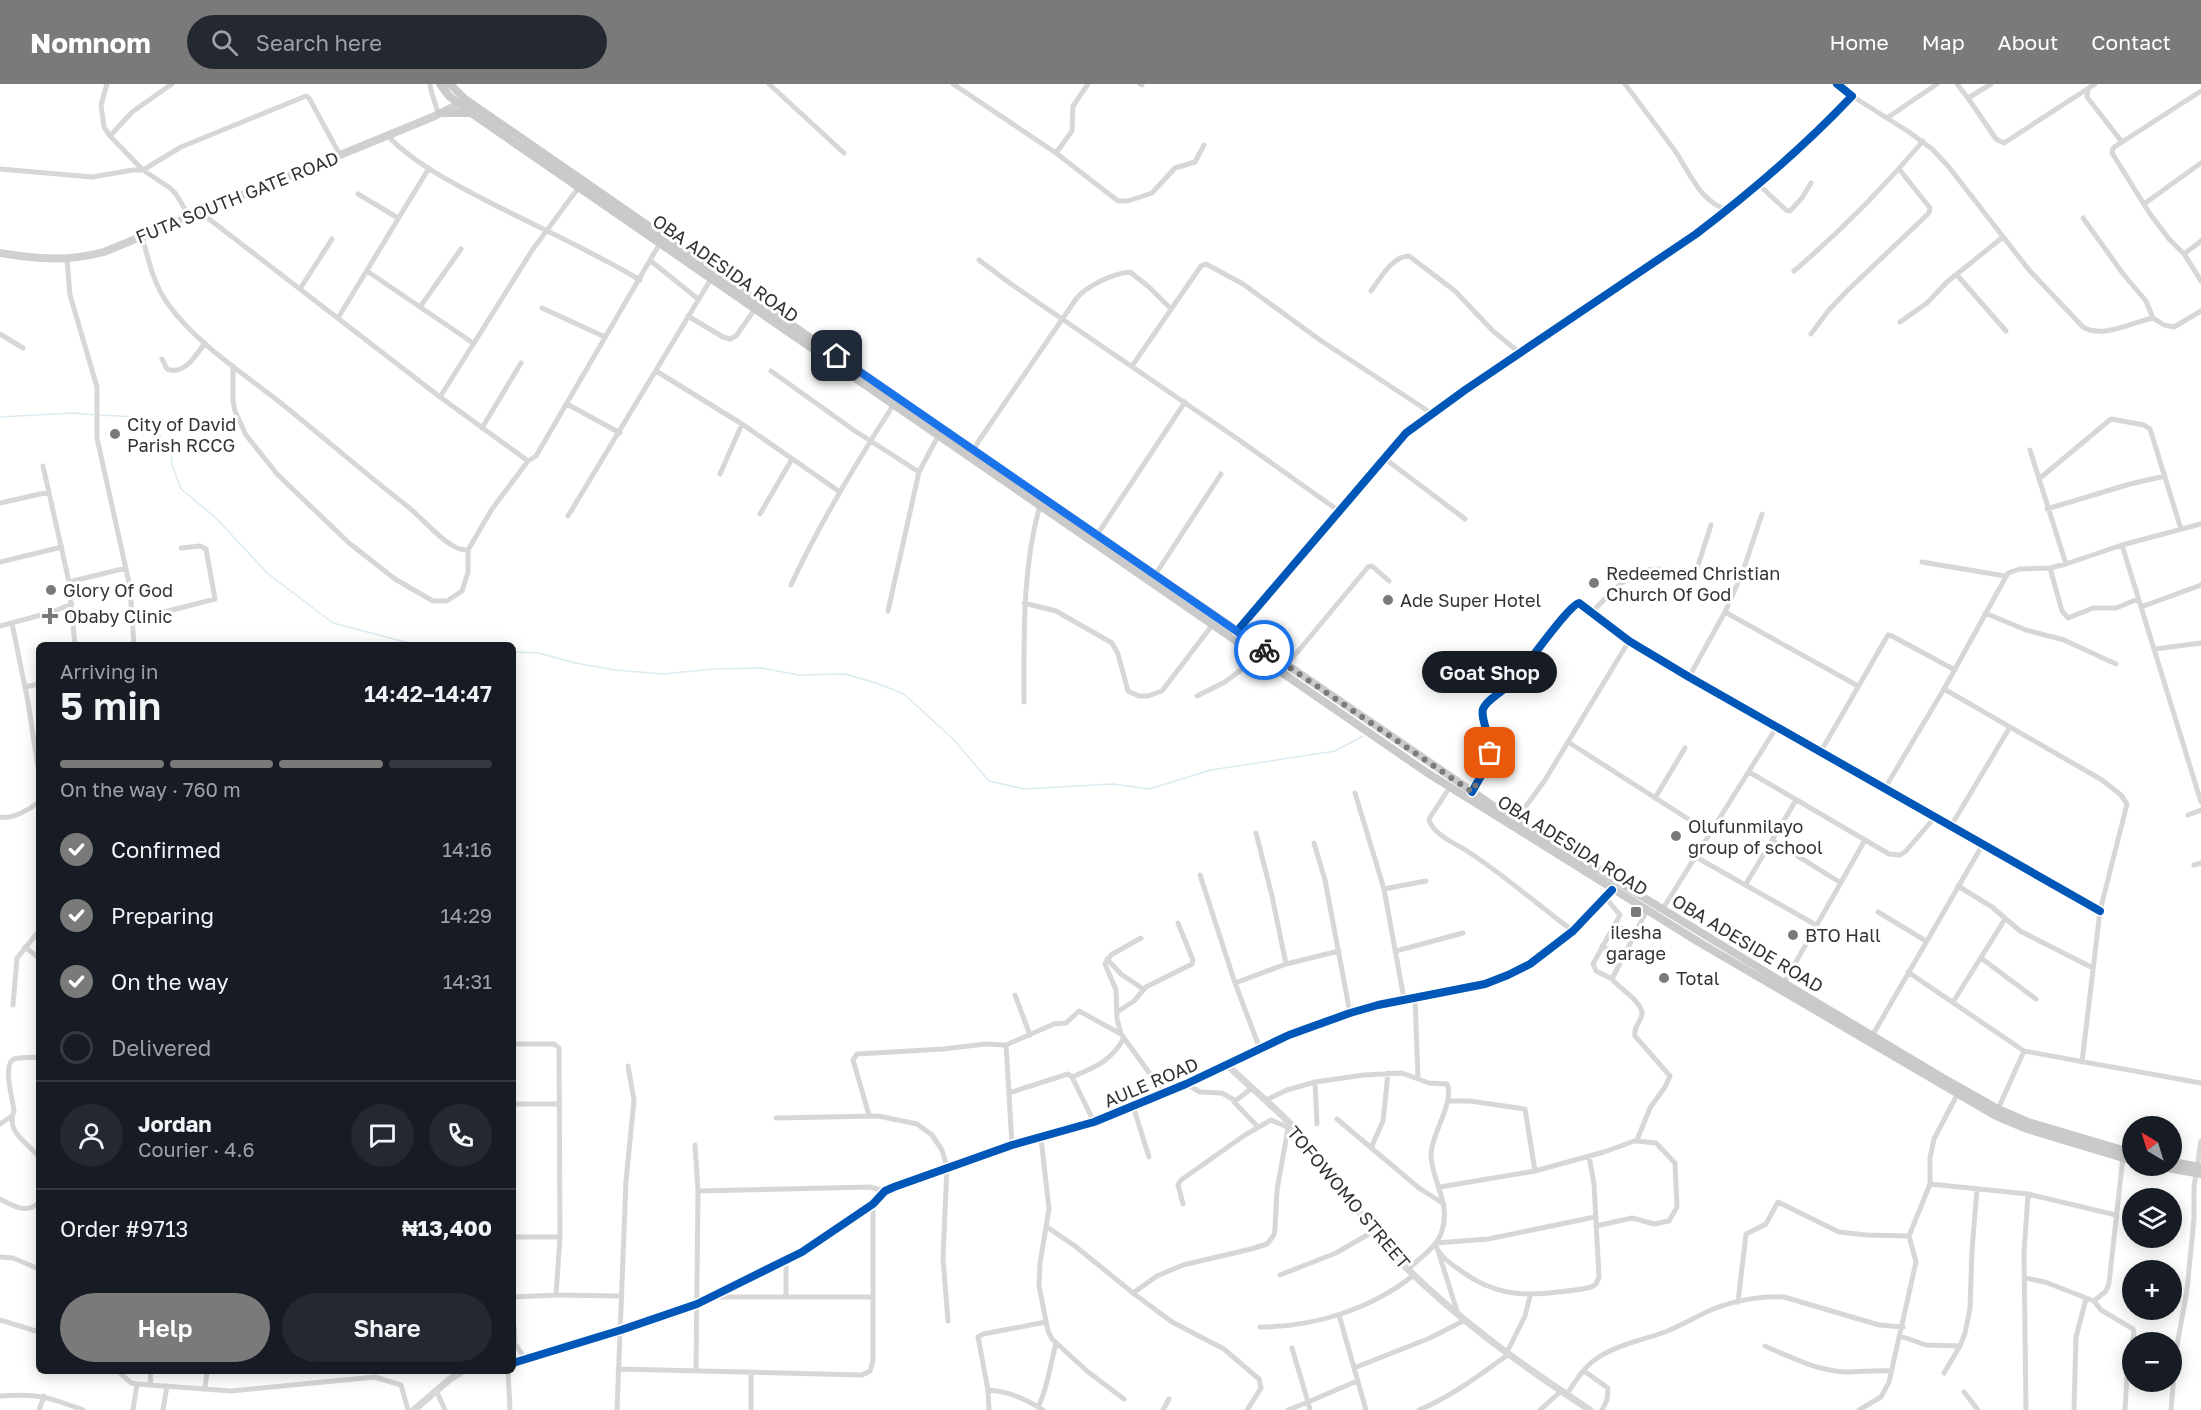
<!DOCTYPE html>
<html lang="en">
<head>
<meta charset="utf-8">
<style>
	:root { --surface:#171b24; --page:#242831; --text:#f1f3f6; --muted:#9ea1a6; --line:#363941; --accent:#7a7a7a }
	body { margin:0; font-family:"Golos Text",sans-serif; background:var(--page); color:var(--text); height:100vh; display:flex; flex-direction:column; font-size:22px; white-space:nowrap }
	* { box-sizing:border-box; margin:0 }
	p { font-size:20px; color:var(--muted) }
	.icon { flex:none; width:33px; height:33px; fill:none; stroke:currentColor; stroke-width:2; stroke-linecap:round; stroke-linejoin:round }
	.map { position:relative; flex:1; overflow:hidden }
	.drawer { position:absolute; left:36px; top:558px; width:480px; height:732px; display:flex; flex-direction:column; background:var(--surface); border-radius:9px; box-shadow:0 3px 15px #0003 }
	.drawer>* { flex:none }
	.needle { width:39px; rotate:322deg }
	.tools { position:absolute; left:2122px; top:1032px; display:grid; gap:12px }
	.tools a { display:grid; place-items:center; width:60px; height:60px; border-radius:50%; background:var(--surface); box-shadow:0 3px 15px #0003; font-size:30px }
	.pin { position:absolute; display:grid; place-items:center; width:51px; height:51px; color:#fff; margin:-26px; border-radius:12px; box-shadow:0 3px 9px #0006 }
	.courier { position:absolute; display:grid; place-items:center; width:60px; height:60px; margin:-30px; border:4px solid #1a73e8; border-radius:50%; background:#fff; color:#222; box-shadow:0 2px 8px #0007 }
	.bubble { position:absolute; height:42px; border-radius:21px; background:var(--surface); box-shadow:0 3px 15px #0003; font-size:20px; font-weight:600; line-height:42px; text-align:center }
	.headline em { font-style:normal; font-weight:600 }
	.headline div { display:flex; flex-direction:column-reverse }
	.headline { display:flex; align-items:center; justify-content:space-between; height:102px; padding:0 24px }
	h1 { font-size:39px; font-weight:600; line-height:45px }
	.bar { display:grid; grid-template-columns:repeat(4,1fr); gap:9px 6px; align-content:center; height:72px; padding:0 24px }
	.bar i { height:8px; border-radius:4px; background:var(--line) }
	.bar .current { background:var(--accent) }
	.bar p { grid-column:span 4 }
	.line { display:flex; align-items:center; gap:15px; padding:0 24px; border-top:2px solid var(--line) }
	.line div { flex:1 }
	.round { display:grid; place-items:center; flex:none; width:63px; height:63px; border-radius:32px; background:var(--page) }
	ol { padding:0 24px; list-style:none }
	li { display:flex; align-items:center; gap:18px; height:66px }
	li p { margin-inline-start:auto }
	li .icon { padding:6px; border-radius:50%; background:var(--accent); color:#fff; stroke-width:4 }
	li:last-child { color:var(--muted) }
	li i { width:33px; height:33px; border:3px solid var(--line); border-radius:50% }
	.action { display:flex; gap:12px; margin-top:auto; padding:12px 24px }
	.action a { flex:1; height:69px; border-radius:36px; background:var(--accent); color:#fff; font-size:24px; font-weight:600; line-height:69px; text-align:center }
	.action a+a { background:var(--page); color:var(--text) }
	header { display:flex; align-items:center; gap:36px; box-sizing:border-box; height:84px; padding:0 30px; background:var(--accent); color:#fff }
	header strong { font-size:28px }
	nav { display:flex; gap:33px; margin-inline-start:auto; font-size:21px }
	.search { width:420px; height:54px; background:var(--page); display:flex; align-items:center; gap:15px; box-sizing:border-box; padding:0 21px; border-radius:33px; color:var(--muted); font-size:22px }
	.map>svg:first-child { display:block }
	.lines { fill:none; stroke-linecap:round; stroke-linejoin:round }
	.stream { stroke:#dcebf1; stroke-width:1.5 }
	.minor { stroke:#d7d7d7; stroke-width:5 }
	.tertiary { stroke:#d7d7d7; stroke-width:7 }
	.secondary { stroke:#d0d0d0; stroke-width:8 }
	.primary { stroke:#cacaca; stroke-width:8 }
	.cycleway-casing { stroke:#fff; stroke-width:11 }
	.cycleway { stroke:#0057b8; stroke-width:8 }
	.done { stroke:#7a7a7a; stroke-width:6; stroke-dasharray:0 10.8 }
	.route { stroke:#1a73e8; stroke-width:8 }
	.poi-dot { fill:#7a7a7a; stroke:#fff; stroke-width:2 }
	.labels { text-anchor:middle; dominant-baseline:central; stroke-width:6; stroke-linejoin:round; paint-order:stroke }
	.street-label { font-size:18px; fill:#333; stroke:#fff }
	.poi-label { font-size:18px; fill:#333; stroke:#fff; text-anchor:start }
</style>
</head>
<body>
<header>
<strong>Nomnom</strong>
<div class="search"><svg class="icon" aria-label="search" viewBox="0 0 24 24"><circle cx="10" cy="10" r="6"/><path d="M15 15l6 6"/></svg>Search here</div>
<nav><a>Home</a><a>Map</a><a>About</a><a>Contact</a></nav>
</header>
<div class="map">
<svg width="2201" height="1326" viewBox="0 0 2201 1326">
	<rect width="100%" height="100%" fill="#fff"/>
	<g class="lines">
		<path class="stream" d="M99,331L136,333L156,345L171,370L172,381L181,405L216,434L267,489L333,539L417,561
			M0,333L74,329L94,331
			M513,568L539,569L575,579L616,586L663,590L714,585L762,584L799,591L845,590L876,599L904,610L954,656L989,697L1024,705L1113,700L1149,705L1211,686L1335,667L1363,652"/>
		<path class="minor" d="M107,0L101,21L104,43L110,52L143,86L170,104L176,110L189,132
			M430,0C431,11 436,19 438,30
			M769,0L844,69
			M953,0L1056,69L1118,117H1128L1152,109L1175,84L1195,78L1204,61
			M1140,0L1142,1
			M1625,0C1641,21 1657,43 1673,64C1689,86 1699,118 1728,126
			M1957,0L1968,14L1991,0
			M2088,5L2087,13L2122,58L2201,7
			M1852,12L1909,48L1932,65L1948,82L2029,186L2083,243C2103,255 2132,238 2153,234
			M1968,14L1996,55L2004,59L2095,0
			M1887,34L1937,0
			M387,51C413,79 451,98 485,116C537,143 590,166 640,196
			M110,52L132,28L172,0
			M2122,58L2113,64L2112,69L2150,130L2169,155L2184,170L2201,197
			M1056,69L1072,47L1073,22L1088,0
			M0,85L92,93L133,86H143L181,63L306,12L309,14L340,71
			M1758,100L1786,126L1790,127L1802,114L1811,99
			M358,110L398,134
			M2144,120L2201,79
			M200,128L440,313L528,377
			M2083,134L2124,191L2146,217L2153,234L2164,241L2174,243L2201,227
			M142,152C148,175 154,201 168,220C196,259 240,287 277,316C321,351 363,388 407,422C423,434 449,468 468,466
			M2184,170L2201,157
			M67,176L70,211L97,303V354L130,503L134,561
			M979,176L1011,200L1232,351L1339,427
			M651,177L698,215
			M367,187L473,259
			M1794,187C1841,147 1883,104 1923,57
			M1957,191L2006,247
			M300,205L332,155
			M1371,207C1380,195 1392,172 1409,172L1455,207L1493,247L1520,269
			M420,223L461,165
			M542,224L605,253
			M688,232L723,253L730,255L736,252L755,225
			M338,234L429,84
			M1900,238L1927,219L1947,198L2003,153
			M0,250L23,264
			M1811,250L1828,227L1848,206L1929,129L1930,124L1899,85
			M162,275L167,285C184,292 196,271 205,259
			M233,282V317L235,327L246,351L277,390L349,459L395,495L433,517H447L462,507L468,488V466L492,425L528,377L536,372L660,159
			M1132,282L1201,182L1206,180L1243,200L1320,256L1431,329
			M656,287L742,340L840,408
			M771,287L855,347L919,388
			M440,313L533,165L579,103
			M567,320L620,349
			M482,344L521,279
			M2030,366L2066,480
			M974,367L978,358L1076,215C1086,202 1114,189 1130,188L1149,203L1171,225
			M1384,374L1465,435
			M43,382L69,498L75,561
			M720,390L742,340
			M2039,395L2111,335L2144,341L2150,345L2181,445
			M0,419L49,408
			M2047,425L2130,400L2165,392
			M760,430L792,375
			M568,432L711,195
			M1097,451L1185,318
			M2122,461L2201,718
			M0,478L62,463
			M1922,478L2005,492
			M2050,484L2062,527L2068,534L2093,524H2116L2138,515
			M1155,491L1221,390
			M69,498L126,484
			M791,501C820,438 856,379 894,320
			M1024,519L1056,527L1112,559L1118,570L1128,607L1139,612H1148L1162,607L1213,540
			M2141,523L2201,501
			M888,527L919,388L938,352
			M1592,528C1610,510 1630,485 1658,485C1670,485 1683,491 1695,491L1711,441
			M1725,528L1858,602
			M1985,529L2026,546L2064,556L2116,580
			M133,536L215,515L206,465L200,462L181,464
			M12,539L28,618L39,690
			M0,542L52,528L72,520
			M1237,547L1406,349L1465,306L1696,150C1751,108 1804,63 1852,12L1837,0
			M2155,565L2201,559
			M1280,589L1368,483L1372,482L1389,497
			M1689,593L1725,528L1743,487L1762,430
			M25,603L39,600
			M1944,605L2102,696L2121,711L2127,720L2100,827L2082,978
			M1197,612L1225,598L1258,573
			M1024,618C1024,552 1022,485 1040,421
			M1568,658L1710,749
			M1820,669L1888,551L1892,552L1955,586
			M1749,688L1889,770L1900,771L1906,767L1935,733
			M1450,703L1429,735C1431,749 1456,760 1467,767C1504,791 1538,821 1573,847
			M1885,704L1944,605L2008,489L2020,485L2050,484L2066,480L2122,461L2201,440
			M1472,708C1478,696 1488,683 1490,670C1492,657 1480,634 1483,625C1487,615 1500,610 1507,602C1515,594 1523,584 1531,574C1541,562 1568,523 1579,519L1629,557L1689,593L2100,827
			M1355,709L1384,805L1404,915
			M1655,714L1685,664
			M2188,731L2201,726
			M0,733C12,736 30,725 39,718
			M1516,736L1545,696L1629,557
			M1951,742L2010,643
			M1256,749L1272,812L1286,880
			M1772,756L1841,799
			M1314,759L1325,796L1350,929
			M1696,773L1816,841
			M2194,781L2201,779
			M1200,791L1235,899L1260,965
			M1746,800L1796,716
			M1958,802L1992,823L2020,847L2093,884
			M1384,805L1426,797
			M1606,814L1620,831L1593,880L1596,887L1612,895
			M1662,826L1776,644
			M1878,828L1926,857
			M1615,840L1634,852
			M1141,854L1111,871L1105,880L1116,906L1117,935L1121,950L1164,1009
			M1602,862L1622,874
			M25,863L39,874
			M1396,867L1463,849
			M1981,874L2036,915
			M1107,875L1121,890L1143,905
			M1908,888L2024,967L2201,999
			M1235,899L1286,880L1339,867
			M1784,899L1865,756
			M1015,911L1030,951
			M1415,913L1418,995
			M1953,918L2005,835
			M13,921L17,874L39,847
			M1117,928L1134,917L1146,903L1192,880L1193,876L1178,839
			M1872,952L1983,760
			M513,960H554L559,964L560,1153L556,1211
			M1006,961L1012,1061
			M39,973C32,974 21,973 14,975C2,980 13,1016 14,1027C5,1048 28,1059 39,1073
			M1072,993L1094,1038
			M1315,998L1317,1040
			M1186,1000L1200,1008L1222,1009L1234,1016
			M1252,1004L1234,1018L1258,1043
			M1009,1009L1068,990L1072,993C1096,983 1111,977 1124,954
			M1266,1016L1287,1006L1315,998L1364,991L1402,989L1429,999L1447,1000C1455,1018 1431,1050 1431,1071C1432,1098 1451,1119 1442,1147C1437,1163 1420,1174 1408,1185
			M1448,1017H1470L1525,1025L1535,1087
			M513,1020H560
			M1133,1022L1149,1073
			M1998,1025L2024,967
			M869,1031L853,976L857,970L943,965L985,960L1006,961L1054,940L1066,939L1079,927L1121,950
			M776,1034L878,1032L917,1040L932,1051L942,1066L947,1083L943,1174L948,1237
			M1337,1035L1419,1104L1444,1120
			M0,1040L12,1032
			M1041,1054L1049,1125L1040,1179L1039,1202L1048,1247L1052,1255L1087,1287L1124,1315
			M695,1061L698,1107L696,1286
			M1371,1064L1383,1037L1388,989
			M1930,1100L2028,1110L2116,1131
			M1440,1103L1535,1087L1604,1068L1637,1056L1650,1024L1665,1003L1670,992L1635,952C1633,941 1642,938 1642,929C1641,917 1619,904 1612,895L1647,826
			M698,1107L870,1103L885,1107
			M0,1115C13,1122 28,1131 39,1118
			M1183,1120L1178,1101L1181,1096L1245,1051L1271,1036L1287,1043
			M1596,1142L1632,1134L1654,1140L1669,1137L1677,1123L1675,1079L1656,1059L1636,1057
			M1047,1143L1075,1162L1133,1209L1172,1238L1224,1265L1259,1295L1261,1304L1247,1326
			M513,1153H560
			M1436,1159L1488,1155L1595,1133
			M1435,1161C1440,1173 1450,1179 1461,1187C1493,1210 1520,1213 1558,1208C1569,1207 1580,1206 1591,1203L1596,1200L1599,1193L1594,1100L1589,1072
			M1439,1170L1458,1230
			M0,1173L13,1174L39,1185
			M1280,1191L1336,1169L1374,1147
			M2025,1194L2045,1198L2094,1217L2101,1226L2133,1245L2134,1250L2128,1274L2125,1326
			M1133,1209L1157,1192L1183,1181L1251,1165L1267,1160L1274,1151L1275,1144L1277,1106L1289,1039
			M513,1213L556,1211L622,1212
			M713,1213H873
			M786,1213V1177
			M2094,1217L2106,1207L2109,1199L2123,1073
			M1738,1218L1746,1150L1766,1140L1778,1118L1839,1148L1866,1151L1909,1152
			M513,1230L515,1255L513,1266
			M1339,1231L1366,1326
			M0,1236L39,1248
			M1260,1243C1315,1243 1371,1225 1414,1191
			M1900,1252L1926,1261L1960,1262
			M515,1260L526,1276
			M1765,1262C1792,1274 1818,1287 1847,1288C1862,1288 1876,1286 1891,1287
			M1507,1268L1525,1232L1530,1212
			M1354,1284L1430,1254L1465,1236
			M618,1285L862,1291L870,1287L873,1277V1120
			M118,1287L131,1299L137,1300L231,1307L375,1293L401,1301L408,1326
			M150,1287L151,1301
			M508,1287L510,1326
			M1584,1287L1608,1304L1607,1316L1602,1326
			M751,1289V1326
			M1944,1289L1960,1262L1965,1249L1970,1225L1972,1166L1977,1105
			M205,1305L207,1287
			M988,1306C1009,1307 1026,1315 1043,1326
			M437,1308L445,1326
			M1964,1308L1978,1326
			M1567,1310C1575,1298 1584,1283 1596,1275C1616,1261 1643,1256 1665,1248C1683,1241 1698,1231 1716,1224C1736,1216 1762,1212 1784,1213L1879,1241L1903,1243
			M0,1312C38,1309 48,1313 83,1326
			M1038,1323C1048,1304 1050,1280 1056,1260
			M39,1326L44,1312
			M133,1326L137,1300
			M163,1326L167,1302
			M617,1326L626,1097L634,1016L628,982
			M989,1326L988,1306L978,1253L983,1250L1046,1238
			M1163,1326L1169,1315
			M1288,1326L1308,1318L1292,1264
			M1310,1326L1308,1318L1357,1297
			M1419,1326C1451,1313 1481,1290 1509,1270
			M1540,1326L1561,1307
			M1859,1326L1881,1313L1889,1298L1916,1178L1909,1152L1930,1100V1074L1934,1055L1957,1011
			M2026,1326L2024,1169L2028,1110
			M2074,1326L2076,1253L2086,1215
			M2171,1326L2176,1267L2187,1206L2194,1135V1103L2201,1057"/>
		<path class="tertiary" d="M1227,981C1258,1010 1291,1037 1318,1070C1343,1100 1361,1136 1388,1165C1447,1228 1518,1279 1590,1326
			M513,1279L621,1246L697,1220L802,1168L873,1120L885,1107L894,1103L1012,1061L1094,1038L1186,1000L1289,951L1350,929L1378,921L1485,900L1508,891L1530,880L1573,847L1612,806
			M414,1326L450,1295L463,1287"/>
		<path class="secondary" d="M0,169C38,175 66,178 104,168L435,32L462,18"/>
		<path class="primary" d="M440,0L449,12L471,29L1426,688L1697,857L1996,1032L2027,1045L2133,1077
			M450,0L465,15L974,367L1495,723L1784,899L1943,994L1998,1025L2028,1038L2133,1069
			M440,29H469
			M2172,1078L2201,1083
			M2156,1082L2201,1090"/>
		<g class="cycleway-casing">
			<path id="cycleway" d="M1237,547L1406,349L1465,306L1696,150C1751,108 1804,63 1852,12L1837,0
				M1472,708C1478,696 1488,683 1490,670C1492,657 1480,634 1483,625C1487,615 1500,610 1507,602C1514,595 1521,586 1528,578C1538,566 1569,522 1579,519L1629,557L1689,593L2100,827
				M513,1279L621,1246L697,1220L802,1168L873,1120L885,1107L894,1103L1012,1061L1094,1038L1186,1000L1289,951L1350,929L1378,921L1485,900L1508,891L1530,880L1573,847L1612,806"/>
		</g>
		<use href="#cycleway" class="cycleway"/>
	</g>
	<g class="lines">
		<path class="done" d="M1264,566L1472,708L1488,678L1490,669"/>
		<path class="route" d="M837,272L1264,566"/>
	</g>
	<g class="poi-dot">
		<circle cx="115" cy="350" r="6"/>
		<circle cx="1594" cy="499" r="6"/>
		<circle cx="51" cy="506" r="6"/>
		<circle cx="1388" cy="516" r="6"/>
		<path d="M47 523h6v6h6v6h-6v6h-6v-6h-6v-6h6z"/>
		<circle cx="1676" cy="752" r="6"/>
		<rect x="1630" y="822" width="12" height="12" rx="3"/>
		<circle cx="1793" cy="851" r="6"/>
		<circle cx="1664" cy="894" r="6"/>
	</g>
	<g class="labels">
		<g class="street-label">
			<text transform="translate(237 113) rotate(-22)">FUTA SOUTH GATE ROAD</text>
			<text transform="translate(726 184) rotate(35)">OBA ADESIDA ROAD</text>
			<text transform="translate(1573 761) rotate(32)">OBA ADESIDA ROAD</text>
			<text transform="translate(1748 859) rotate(31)">OBA ADESIDE ROAD</text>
			<text transform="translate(1151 998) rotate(-23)">AULE ROAD</text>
			<text transform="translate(1349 1113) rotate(50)">TOFOWOMO STREET</text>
		</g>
		<g class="poi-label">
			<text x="127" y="340">City of David<tspan x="127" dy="21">Parish RCCG</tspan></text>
			<text x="1606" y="489">Redeemed Christian<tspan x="1606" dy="21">Church Of God</tspan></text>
			<text x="63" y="506">Glory Of God</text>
			<text x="1400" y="516">Ade Super Hotel</text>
			<text x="64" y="532">Obaby Clinic</text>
			<text x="1688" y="742">Olufunmilayo<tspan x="1688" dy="21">group of school</tspan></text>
			<text x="1636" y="848" text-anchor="middle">ilesha<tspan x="1636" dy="21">garage</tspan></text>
			<text x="1805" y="851">BTO Hall</text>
			<text x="1676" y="894">Total</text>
		</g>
	</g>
</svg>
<div class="tools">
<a><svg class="needle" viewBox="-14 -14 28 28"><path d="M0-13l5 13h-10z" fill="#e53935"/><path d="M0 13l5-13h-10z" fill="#9ea1a6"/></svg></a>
<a><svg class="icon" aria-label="layers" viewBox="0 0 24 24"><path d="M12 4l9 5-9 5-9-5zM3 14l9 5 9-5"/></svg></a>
<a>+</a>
<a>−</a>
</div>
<div class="pin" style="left:1490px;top:669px;background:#ea580c"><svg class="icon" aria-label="bag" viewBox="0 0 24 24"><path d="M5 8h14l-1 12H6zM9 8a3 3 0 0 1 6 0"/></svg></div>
<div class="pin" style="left:837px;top:272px;background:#1f2937"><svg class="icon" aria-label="home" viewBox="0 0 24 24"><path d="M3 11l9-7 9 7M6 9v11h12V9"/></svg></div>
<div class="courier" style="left:1264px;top:566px"><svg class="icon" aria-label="bike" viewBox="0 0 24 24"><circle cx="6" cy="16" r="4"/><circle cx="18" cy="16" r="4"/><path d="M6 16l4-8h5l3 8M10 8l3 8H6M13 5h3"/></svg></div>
<div class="bubble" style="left:1422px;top:567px;width:135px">Goat Shop</div>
<section class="drawer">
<div class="headline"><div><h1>5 min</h1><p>Arriving in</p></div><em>14:42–14:47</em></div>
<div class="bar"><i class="current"></i><i class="current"></i><i class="current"></i><i></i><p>On the way · 760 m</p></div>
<ol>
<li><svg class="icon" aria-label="check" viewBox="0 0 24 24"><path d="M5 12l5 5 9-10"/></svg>Confirmed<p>14:16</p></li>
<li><svg class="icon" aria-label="check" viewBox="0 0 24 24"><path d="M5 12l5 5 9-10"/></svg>Preparing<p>14:29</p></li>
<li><svg class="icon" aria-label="check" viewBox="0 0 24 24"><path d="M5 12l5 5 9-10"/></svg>On the way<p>14:31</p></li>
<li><i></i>Delivered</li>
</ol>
<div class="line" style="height:108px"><a class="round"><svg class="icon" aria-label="person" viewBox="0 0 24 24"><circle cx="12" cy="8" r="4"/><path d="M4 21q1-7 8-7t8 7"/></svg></a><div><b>Jordan</b><p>Courier · 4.6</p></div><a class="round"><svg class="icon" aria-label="chat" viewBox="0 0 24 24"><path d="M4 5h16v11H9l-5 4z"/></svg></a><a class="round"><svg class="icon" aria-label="phone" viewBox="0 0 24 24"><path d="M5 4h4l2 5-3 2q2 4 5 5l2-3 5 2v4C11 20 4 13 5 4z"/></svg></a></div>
<div class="line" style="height:78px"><div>Order #9713</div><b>₦13,400</b></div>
<div class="action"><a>Help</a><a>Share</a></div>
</section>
</div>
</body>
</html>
